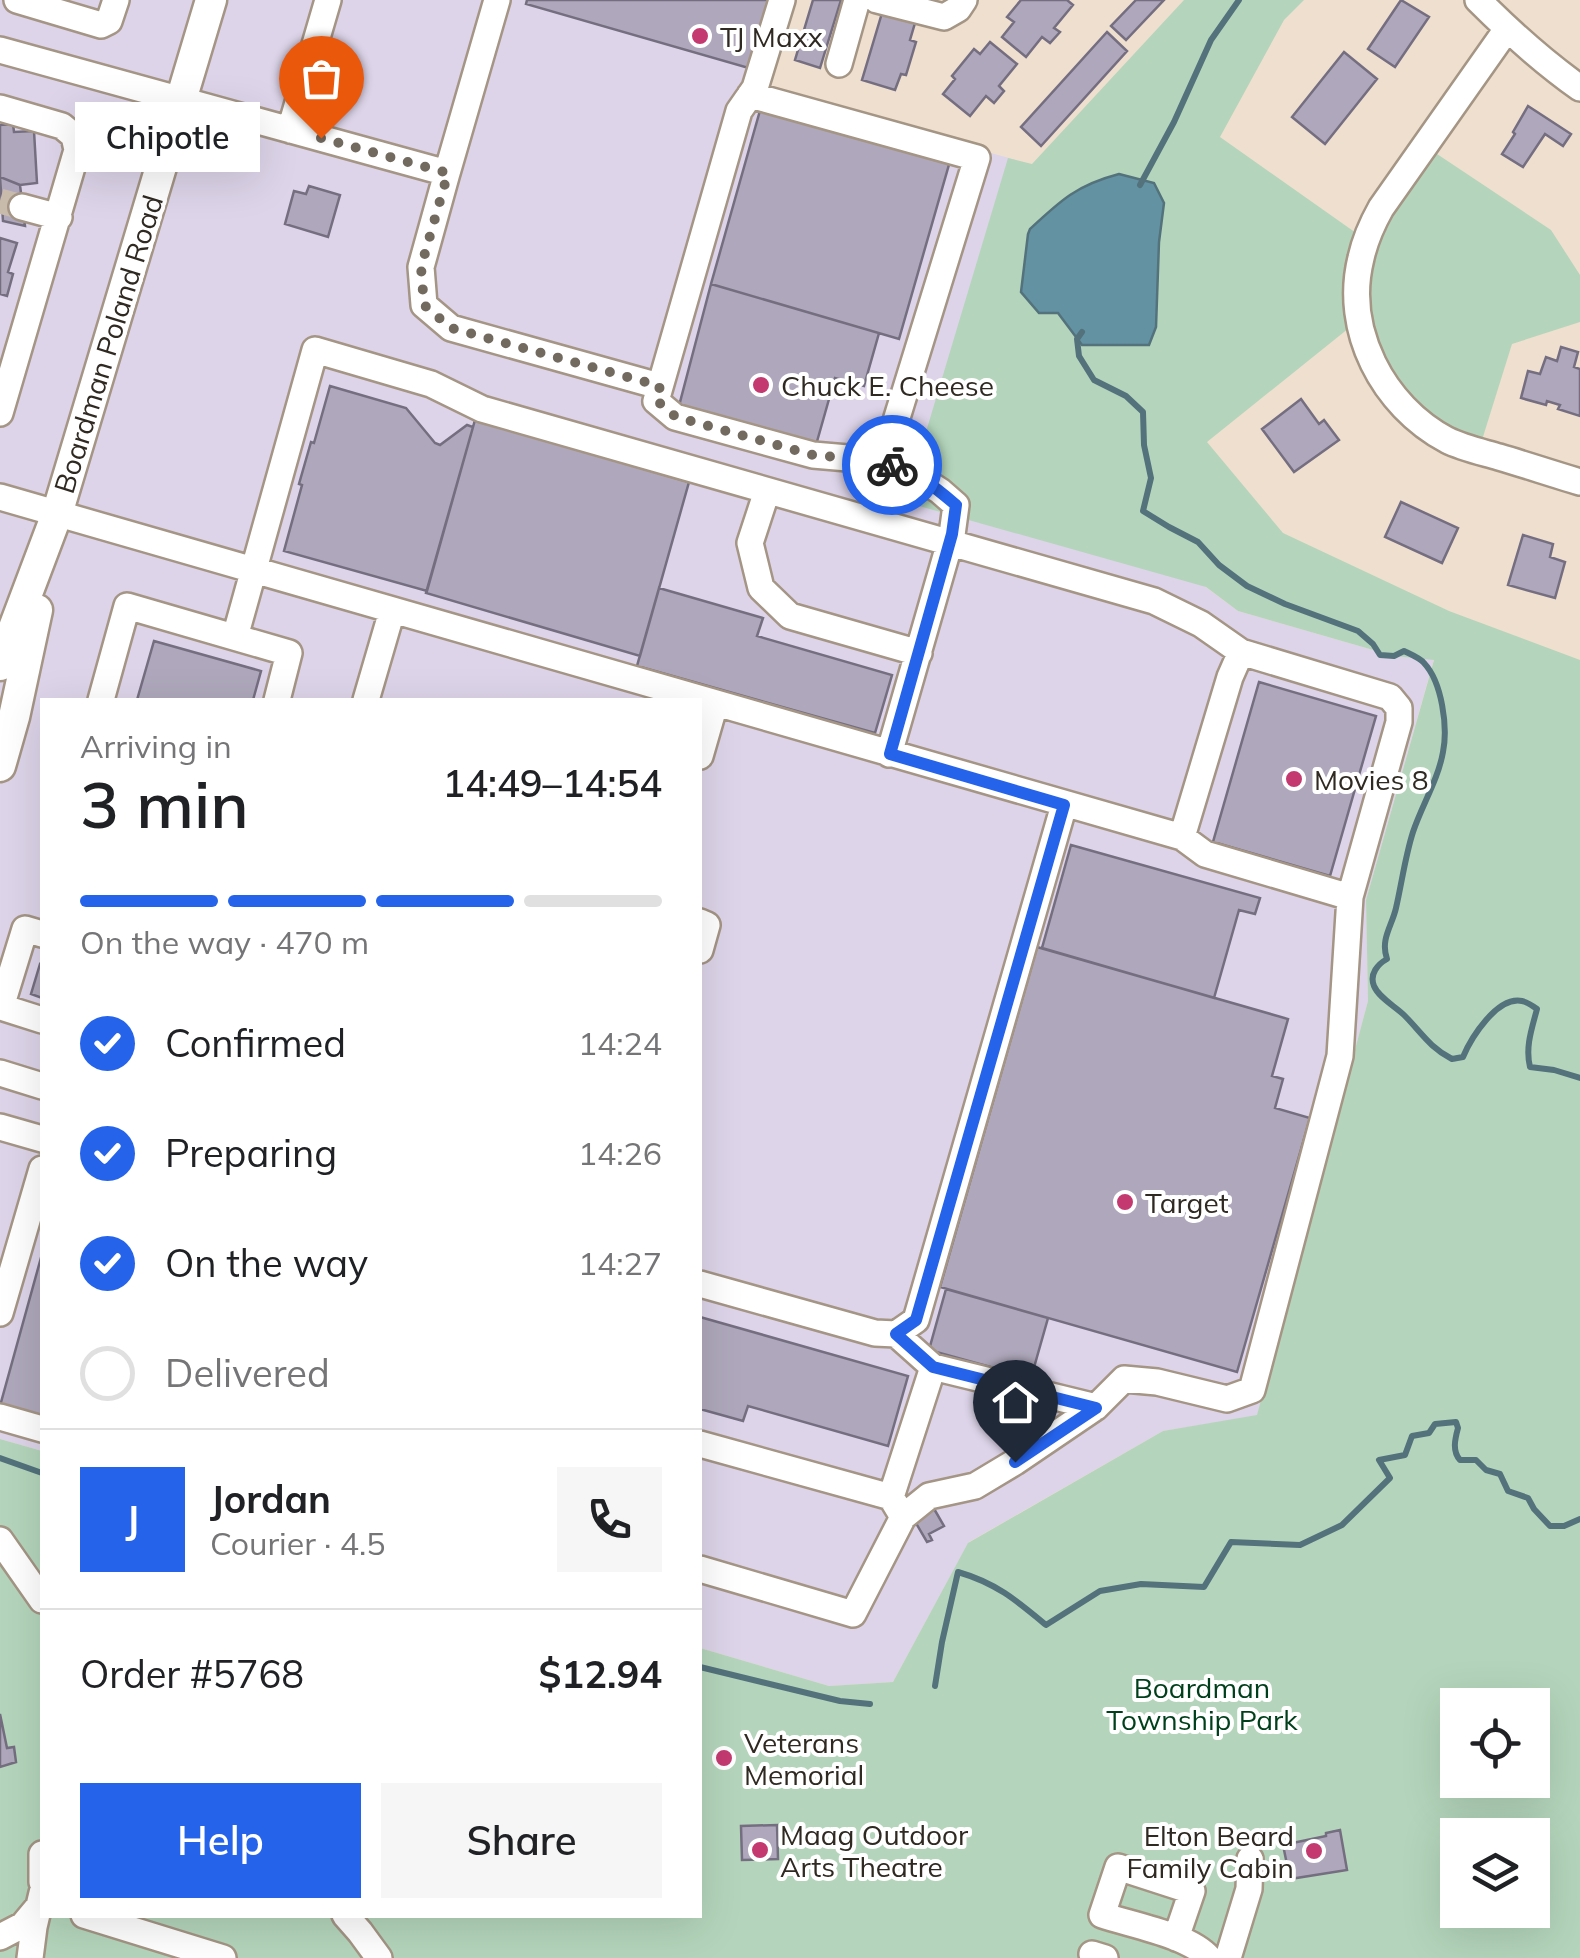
<!DOCTYPE html>
<html lang="en">
<head>
<meta charset="utf-8">
<style>
	:root { --surface:#fff; --page:#f6f6f6; --text:#202124; --muted:#757577; --line:#e0e0e0; --accent:#2563eb }
	body { margin:0; font-family:Mulish,sans-serif; background:var(--page); color:var(--text); height:100vh; display:flex; flex-direction:column; font-size:38px; white-space:nowrap }
	* { box-sizing:border-box; margin:0 }
	p { font-size:32px; color:var(--muted) }
	.icon { flex:none; width:55px; height:55px; fill:none; stroke:currentColor; stroke-width:2; stroke-linecap:round; stroke-linejoin:round }
	.map { position:relative; flex:1; overflow:hidden }
	.panel { position:absolute; left:40px; top:698px; width:662px; height:1220px; display:flex; flex-direction:column; background:var(--surface); border-radius:0px; box-shadow:0 10px 40px #0002 }
	.panel>* { flex:none }
	.tools { position:absolute; left:1440px; top:1688px; display:grid; gap:20px }
	.tools a { display:grid; place-items:center; width:110px; height:110px; border-radius:0px; background:var(--surface); box-shadow:0 10px 40px #0002; font-size:50px }
	.pin { position:absolute; display:grid; place-items:center; width:85px; height:85px; color:#fff; margin:-102px -42px; border-radius:50% 50% 50% 0; rotate:-45deg; box-shadow:0 0 10px #0007 }
	.pin .icon { rotate:45deg }
	.courier { position:absolute; display:grid; place-items:center; width:100px; height:100px; margin:-50px; border:8px solid #2563eb; border-radius:50%; background:#fff; color:#222; box-shadow:0 2px 12px #0007 }
	.bubble { position:absolute; height:70px; border-radius:0px; background:var(--surface); box-shadow:0 10px 40px #0002; font-size:32px; font-weight:600; line-height:70px; text-align:center }
	.head em { font-style:normal; font-weight:600 }
	.head div { display:flex; flex-direction:column-reverse }
	.head { display:flex; align-items:center; justify-content:space-between; height:170px; padding:0 40px }
	h1 { font-size:65px; font-weight:600; line-height:75px }
	.bar { display:grid; grid-template-columns:repeat(4,1fr); gap:15px 10px; align-content:center; height:120px; padding:0 40px }
	.bar i { height:12px; border-radius:8px; background:var(--line) }
	.bar .current { background:var(--accent) }
	.bar p { grid-column:span 4 }
	.line { display:flex; align-items:center; gap:25px; padding:0 40px; border-top:2px solid var(--line) }
	.line div { flex:1 }
	.round { display:grid; place-items:center; flex:none; width:105px; height:105px; border-radius:0px; background:var(--page) }
	ol { padding:0 40px; list-style:none }
	li { display:flex; align-items:center; gap:30px; height:110px }
	li p { margin-inline-start:auto }
	li .icon { padding:10px; border-radius:50%; background:var(--accent); color:#fff; stroke-width:4 }
	li:last-child { color:var(--muted) }
	li i { width:55px; height:55px; border:5px solid var(--line); border-radius:50% }
	.button { display:flex; gap:20px; margin-top:auto; padding:20px 40px }
	.button a { flex:1; height:115px; border-radius:0px; background:var(--accent); color:#fff; font-size:40px; font-weight:600; line-height:115px; text-align:center }
	.button a+a { background:var(--page); color:var(--text) }
	.map>svg:first-child { display:block }
	.commercial { fill:#ddd4e9 }
	.green { fill:#b4d5bb; fill-rule:evenodd }
	.water { fill:#6392a3; stroke:#53727c; stroke-width:2.5 }
	.lines { fill:none; stroke-linecap:round; stroke-linejoin:round }
	.stream { stroke:#53727c; stroke-width:6 }
	.building { fill:#afa8bc; stroke:#746e80; stroke-width:2.5 }
	.minor-tunnel { stroke:#c9bbac; stroke-width:25; stroke-dasharray:25 12; stroke-linecap:butt }
	.minor-casing { stroke:#a49585; stroke-width:30 }
	.major-casing { stroke:#a49585; stroke-width:35 }
	.minor { stroke:#fff; stroke-width:25 }
	.major { stroke:#fff; stroke-width:30 }
	.done { stroke:#72695f; stroke-width:10; stroke-dasharray:0 18 }
	.route { stroke:#2563eb; stroke-width:12 }
	.poi-dot { fill:#c43a70; stroke:#fff; stroke-width:4 }
	.labels { text-anchor:middle; dominant-baseline:central; stroke-width:8; stroke-linejoin:round; paint-order:stroke }
	.poi-label { font-size:28px; fill:#2f2922; stroke:#fff; text-anchor:start }
	.street-label { font-size:28px; fill:#2f2922; stroke:#fff }
	.park-label { font-size:28px; fill:#003f1b; stroke:#fff }
</style>
</head>
<body>
<div class="map">
<svg width="1580" height="1958" viewBox="0 0 1580 1958">
	<rect width="100%" height="100%" fill="#efdfcf"/>
	<path class="commercial" d="M0,0H795L770,91L1016,160L928,464L1119,523L1238,611L1394,656L1434,659L1366,900L1368,1001L1257,1416L1163,1431L969,1542L893,1682L829,1686L700,1648V700H42V1451L0,1439Z"/>
	<path class="green" d="M1184,0H1304L1284,20L1220,137L1366,240L1359,320L1207,442L1283,533L1449,611L1580,660V1958H0V1439L42,1451V1915H700V1648L829,1686L893,1682L968,1543L1163,1431L1257,1415L1368,1001L1366,900L1434,660L1394,656L1238,611L1206,587L905,502L1008,158L1032,164ZM1458,1705H1532V1780H1458ZM1458,1835H1532V1910H1458Z
		M1434,152L1551,230L1580,275V322L1512,344L1482,440C1466,433 1446,428 1432,419C1367,373 1352,291 1384,220C1395,197 1419,172 1434,152Z"/>
	<path class="water" d="M1119,174L1154,183L1164,203L1159,242L1156,327L1149,345H1082L1058,313H1039L1021,292L1028,234L1030,229C1061,200 1077,185 1119,174Z"/>
	<g class="lines">
		<path class="stream" d="M1140,185L1174,122L1211,40L1239,0
			M1082,332L1077,339L1079,356L1094,380L1126,396L1143,412L1144,445L1151,478L1143,511L1169,527L1198,542L1219,565L1247,586L1285,604L1358,631L1373,644L1380,655L1394,656L1404,651C1410,654 1420,658 1424,663C1442,682 1448,727 1443,752C1438,780 1422,805 1413,832C1405,857 1402,882 1396,908C1392,926 1380,939 1387,959C1378,964 1369,974 1374,986C1379,998 1395,1006 1404,1015C1421,1032 1429,1047 1452,1059L1463,1057C1471,1038 1497,996 1522,1001C1527,1002 1533,1006 1537,1009C1532,1028 1525,1047 1530,1067L1554,1070L1580,1078
			M0,1458L42,1473
			M700,1667L840,1701L870,1704
			M935,1686L942,1642L958,1572C996,1583 1016,1600 1046,1625L1100,1591L1141,1584L1204,1587L1231,1542L1300,1545L1342,1525L1390,1478L1379,1460L1405,1455L1412,1436L1429,1433L1435,1424L1456,1422L1458,1428C1455,1439 1452,1451 1460,1460H1476L1486,1470L1500,1474L1508,1491L1528,1498L1534,1509L1550,1526H1564L1580,1519"/>
	</g>
	<path class="building" d="M527,0H772L752,69L526,4Z
		M813,0H841L820,68L795,60Z
		M1021,0H1067L1073,5L1054,28L1060,32L1050,43L1042,37L1026,57L1002,37L1014,22L1007,17Z
		M1136,0H1164L1126,40L1111,26Z
		M1401,0L1429,17L1395,67L1368,49Z
		M882,13L915,23L910,40L916,42L906,75L901,74L895,90L862,80Z
		M1107,32L1127,51L1041,146L1021,127Z
		M990,42L1017,64L999,86L1004,91L994,103L986,96L970,116L943,94L955,79L952,76L974,49L980,54Z
		M1344,52L1377,79L1325,144L1292,117Z
		M1528,106L1571,134L1563,146L1545,134L1523,167L1502,154L1515,134L1513,132Z
		M761,107L950,161L899,339L711,284Z
		M13,124L14,132L34,131L37,183L20,185L0,177V125Z
		M0,177L20,185L25,226L3,221Z
		M309,186L340,195L328,237L285,224L294,191L306,194Z
		M0,238L17,243L8,272L13,274L7,296L0,294Z
		M711,284L879,333L864,386L835,378L816,445L679,406Z
		M1561,347L1578,352L1574,367L1580,369V416L1558,409L1560,405L1547,401L1546,405L1521,398L1528,371L1540,374L1546,357L1557,361Z
		M330,386L406,408L435,443L440,445L467,425L473,427L427,591L284,551L302,485L299,484L311,442L314,443Z
		M1301,399L1319,424L1324,420L1339,440L1294,472L1262,429Z
		M475,420L689,482L640,656L426,593Z
		M1401,502L1458,528L1442,563L1385,537Z
		M1523,535L1553,544L1550,557L1565,562L1555,598L1508,585Z
		M659,588L763,618L757,636L892,675L875,733L637,666Z
		M154,641L261,671L253,700H137Z
		M1259,682L1376,716L1330,876L1213,842Z
		M1071,845L1260,898L1255,914L1239,910L1214,998L1042,948Z
		M1037,947L1288,1019L1272,1076L1283,1079L1275,1108L1310,1118L1237,1372L940,1287Z
		M40,964L42,965V998L31,994Z
		M42,1254V1418L0,1406Z
		M946,1289L1048,1318L1031,1378L929,1350Z
		M700,1317L908,1376L888,1446L748,1406L743,1421L700,1409Z
		M933,1507L944,1526L929,1534L932,1540L927,1542L913,1518Z
		M0,1714L7,1748L14,1747L16,1762L0,1767Z
		M777,1825L778,1859L742,1860L741,1826Z
		M1340,1830L1347,1870L1290,1879L1283,1845L1326,1836V1833Z"/>
	<g class="lines">
		<path class="minor-tunnel" d="M0,201L22,207"/>
		<g class="minor-casing">
			<path id="minor" d="M17,0L101,25L109,21L116,0
				M782,0L755,88L739,111L656,401L675,417L813,455L871,460L906,469L940,491L956,505L952,535L889,754
				M877,0L944,17L958,9L964,0
				M1478,0C1510,32 1543,62 1580,88
				M1507,29L1381,208C1372,224 1365,240 1361,258C1343,330 1383,406 1447,440C1463,448 1482,452 1499,457C1526,465 1553,474 1580,482
				M0,50L447,173L421,267L424,305L451,328L659,386
				M839,64L857,0
				M750,95L977,158L883,463
				M0,108L62,126L74,136L77,150L0,413
				M290,130L328,0
				M447,173L497,0
				M22,207L59,217
				M767,491L750,543L761,588L790,616L919,653
				M0,497L1182,837L1230,677L1241,652
				M235,637L315,350L431,384L482,409L1154,601L1201,624L1241,652L1390,697L1399,708V722L1350,897L1340,1056L1252,1390L1227,1399L1157,1382L1124,1379L1096,1407L1015,1462L975,1486L929,1496L903,1517
				M101,700L127,606L289,653L277,700
				M366,700L392,611
				M700,756L715,704
				M1182,837L1205,854L1350,897
				M700,922L707,925L700,950
				M42,934L25,929L1,1007L42,1020
				M0,1073L42,1086
				M0,1127L42,1139
				M700,1284L875,1333L896,1334L916,1320L1064,805
				M0,1313L42,1169
				M933,1367L1096,1407
				M0,1417L42,1429
				M700,1444L891,1497
				M0,1540L42,1600
				M700,1569L853,1614L903,1517L891,1497L933,1367L896,1334
				M42,1854V1882
				M84,1915L223,1958
				M345,1915L360,1932L379,1958
				M0,1937L23,1925L38,1907
				M1176,1938L1192,1891L1118,1867L1102,1915C1132,1925 1189,1935 1209,1958
				M1092,1954L1105,1958
				M30,1958L34,1927L42,1893
				M1228,1958L1249,1889L1250,1859"/>
		</g>
		<g class="major-casing">
			<path id="major" d="M0,665L57,514L211,0
				M0,766L14,717L37,610"/>
		</g>
		<use href="#minor" class="minor"/>
		<use href="#major" class="major"/>
	</g>
	<g class="lines">
		<path class="done" d="M321,138L448,173L421,267L424,305L451,328L660,386L656,400L676,417L813,455L871,460L892,465"/>
		<path class="route" d="M892,465C916,471 937,489 956,505L952,534L890,754L1064,805L916,1320L896,1334L933,1367L1096,1408L1015,1462"/>
	</g>
	<g class="poi-dot">
		<circle cx="700" cy="36" r="10"/>
		<circle cx="761" cy="385" r="10"/>
		<circle cx="1294" cy="779" r="10"/>
		<circle cx="1125" cy="1202" r="10"/>
		<circle cx="724" cy="1758" r="10"/>
		<circle cx="760" cy="1850" r="10"/>
		<circle cx="1314" cy="1851" r="10"/>
	</g>
	<g class="labels">
		<g class="poi-label">
			<text x="720" y="36">TJ Maxx</text>
			<text x="781" y="385">Chuck E. Cheese</text>
			<text x="1314" y="779">Movies 8</text>
			<text x="1145" y="1202">Target</text>
			<text x="744" y="1742">Veterans<tspan x="744" dy="32">Memorial</tspan></text>
			<text x="780" y="1834">Maag Outdoor<tspan x="780" dy="32">Arts Theatre</tspan></text>
			<text x="1294" y="1835" text-anchor="end">Elton Beard<tspan x="1294" dy="32">Family Cabin</tspan></text>
		</g>
		<g class="street-label">
			<text transform="translate(108 344) rotate(-73)">Boardman Poland Road</text>
		</g>
		<g class="park-label">
			<text x="1202" y="1687">Boardman<tspan x="1202" dy="32">Township Park</tspan></text>
		</g>
	</g>
</svg>
<div class="tools">
<a><svg class="icon" aria-label="locate" viewBox="0 0 24 24"><circle cx="12" cy="12" r="6"/><path d="M12 2v4M12 18v4M2 12h4M18 12h4"/></svg></a>
<a><svg class="icon" aria-label="layers" viewBox="0 0 24 24"><path d="M12 4l9 5-9 5-9-5zM3 14l9 5 9-5"/></svg></a>
</div>
<div class="pin" style="left:321px;top:138px;background:#ea580c"><svg class="icon" aria-label="bag" viewBox="0 0 24 24"><path d="M5 8h14l-1 12H6zM9 8a3 3 0 0 1 6 0"/></svg></div>
<div class="pin" style="left:1015px;top:1462px;background:#1f2937"><svg class="icon" aria-label="home" viewBox="0 0 24 24"><path d="M3 11l9-7 9 7M6 9v11h12V9"/></svg></div>
<div class="courier" style="left:892px;top:465px"><svg class="icon" aria-label="bike" viewBox="0 0 24 24"><circle cx="6" cy="16" r="4"/><circle cx="18" cy="16" r="4"/><path d="M6 16l4-8h5l3 8M10 8l3 8H6M13 5h3"/></svg></div>
<div class="bubble" style="left:75px;top:102px;width:185px">Chipotle</div>
<section class="panel">
<div class="head"><div><h1>3 min</h1><p>Arriving in</p></div><em>14:49–14:54</em></div>
<div class="bar"><i class="current"></i><i class="current"></i><i class="current"></i><i></i><p>On the way · 470 m</p></div>
<ol>
<li><svg class="icon" aria-label="check" viewBox="0 0 24 24"><path d="M5 12l5 5 9-10"/></svg>Confirmed<p>14:24</p></li>
<li><svg class="icon" aria-label="check" viewBox="0 0 24 24"><path d="M5 12l5 5 9-10"/></svg>Preparing<p>14:26</p></li>
<li><svg class="icon" aria-label="check" viewBox="0 0 24 24"><path d="M5 12l5 5 9-10"/></svg>On the way<p>14:27</p></li>
<li><i></i>Delivered</li>
</ol>
<div class="line" style="height:180px"><b class="round" style="background:var(--accent);color:#fff">J</b><div><b>Jordan</b><p>Courier · 4.5</p></div><a class="round"><svg class="icon" aria-label="phone" viewBox="0 0 24 24"><path d="M5 4h4l2 5-3 2q2 4 5 5l2-3 5 2v4C11 20 4 13 5 4z"/></svg></a></div>
<div class="line" style="height:130px"><div>Order #5768</div><b>$12.94</b></div>
<div class="button"><a>Help</a><a>Share</a></div>
</section>
</div>
</body>
</html>
